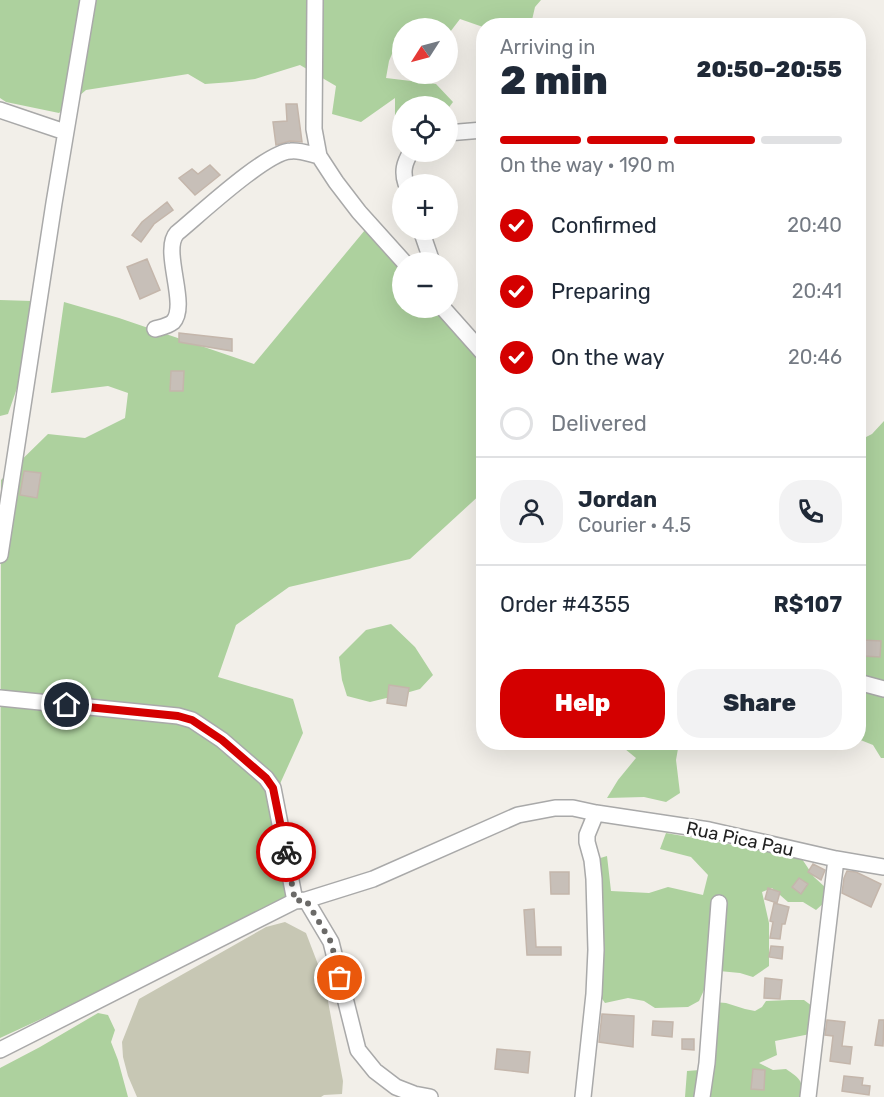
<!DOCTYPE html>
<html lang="en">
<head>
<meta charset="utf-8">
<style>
	:root { --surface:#fff; --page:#f2f2f3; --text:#1f2937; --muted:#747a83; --line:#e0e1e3; --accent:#d40000 }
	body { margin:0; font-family:Rubik,sans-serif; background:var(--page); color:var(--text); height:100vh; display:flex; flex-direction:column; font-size:22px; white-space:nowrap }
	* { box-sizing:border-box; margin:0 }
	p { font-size:20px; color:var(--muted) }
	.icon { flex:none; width:33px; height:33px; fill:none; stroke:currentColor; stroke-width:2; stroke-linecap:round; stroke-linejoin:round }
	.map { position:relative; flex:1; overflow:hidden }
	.details { position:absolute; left:476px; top:18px; width:390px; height:732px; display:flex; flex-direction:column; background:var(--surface); border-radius:24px; box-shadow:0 6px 24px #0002 }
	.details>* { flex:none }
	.needle { width:39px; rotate:234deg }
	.controls { position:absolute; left:392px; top:18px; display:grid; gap:12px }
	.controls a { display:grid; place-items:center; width:66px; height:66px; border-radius:50%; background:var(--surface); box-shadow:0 6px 24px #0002; font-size:30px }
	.pin { position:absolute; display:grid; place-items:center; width:51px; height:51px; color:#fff; margin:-26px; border:3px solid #fff; border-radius:50%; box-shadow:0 2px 6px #0007 }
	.courier { position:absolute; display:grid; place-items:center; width:60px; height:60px; margin:-30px; border:4px solid #d40000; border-radius:50%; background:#fff; color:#222; box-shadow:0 2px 8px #0007 }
	.summary em { font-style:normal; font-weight:800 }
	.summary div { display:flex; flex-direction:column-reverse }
	.summary { display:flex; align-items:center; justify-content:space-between; height:102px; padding:0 24px }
	h1 { font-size:39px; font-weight:800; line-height:45px }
	.bar { display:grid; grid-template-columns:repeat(4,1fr); gap:9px 6px; align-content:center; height:72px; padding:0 24px }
	.bar i { height:8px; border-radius:4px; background:var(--line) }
	.bar .on { background:var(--accent) }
	.bar p { grid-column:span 4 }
	.line { display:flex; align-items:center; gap:15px; padding:0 24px; border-top:2px solid var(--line) }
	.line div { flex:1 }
	.round { display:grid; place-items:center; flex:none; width:63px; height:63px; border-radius:24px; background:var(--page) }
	ol { padding:0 24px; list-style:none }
	li { display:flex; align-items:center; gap:18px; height:66px }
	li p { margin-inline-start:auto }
	li .icon { padding:6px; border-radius:50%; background:var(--accent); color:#fff; stroke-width:4 }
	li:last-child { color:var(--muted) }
	li i { width:33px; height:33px; border:3px solid var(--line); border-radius:50% }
	.action { display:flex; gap:12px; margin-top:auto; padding:12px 24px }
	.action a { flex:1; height:69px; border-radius:24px; background:var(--accent); color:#fff; font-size:24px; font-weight:800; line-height:69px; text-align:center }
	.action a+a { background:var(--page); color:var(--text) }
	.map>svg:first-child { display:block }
	.construction { fill:#c7c7b4 }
	.forest { fill:#add19e }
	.building { fill:#c7bfb8; stroke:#c4b6ab; stroke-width:1.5 }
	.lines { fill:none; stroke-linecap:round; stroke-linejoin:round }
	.minor-casing { stroke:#a9a9a9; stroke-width:18 }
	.minor { stroke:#fff; stroke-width:15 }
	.done { stroke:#6b6a68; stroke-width:6; stroke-dasharray:0 10.8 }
	.route { stroke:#d40000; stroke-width:8 }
	.labels { text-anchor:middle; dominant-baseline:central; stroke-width:6; stroke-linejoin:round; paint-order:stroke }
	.street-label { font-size:18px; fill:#222; stroke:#fff }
</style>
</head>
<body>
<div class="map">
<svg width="884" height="1097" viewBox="0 0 884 1097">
	<rect width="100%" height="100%" fill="#f2efe9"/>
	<path class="construction" d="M285,922L306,933L324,980L343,1081L342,1094L324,1095L321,1097H137L128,1076L123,1057L122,1042L139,999L266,927Z"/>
	<path class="forest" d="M0,0H541L535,7L532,20L507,25L483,26V27L460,19L447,36V28H402V43L397,42L389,61L386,78L436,84L453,102L447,110V106H402V123L395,119V98L361,122L332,114L336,86L300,65L255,79L232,82L205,84L188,74L86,90L59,113L6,102L0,98Z
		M365,230L402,271V308H434L483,362V492L410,559L289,587L236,625L218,677L293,699L303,733L279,786L286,897L52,1014L0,1038L1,480L48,434L85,438L125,418L128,393L108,386L51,393L64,302L119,318L254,364Z
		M0,300L32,301L24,368L8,414L0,416Z
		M884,421V758H881L873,745L858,739V441L872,434Z
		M391,624L415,647L433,675L420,689L399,695L370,702L347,696L342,680L339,657L366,630Z
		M623,743H679L676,760L680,793L666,802L644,797L607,798L618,780L636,758L625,749Z
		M666,833L785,854L802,859L814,877L826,888V901L816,910L803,902H788L772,888L762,892L769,923V966L753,977L740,973L719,971L709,979L699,1001L688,1007L655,1008L644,1001L628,998L605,1003L598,993L597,859L607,856L611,891L649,893L668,887L703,895L708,875L691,857L660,849Z
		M789,1000H804L812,1006L810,1034L775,1041L777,1055L759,1063L773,1070L786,1069C800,1079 802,1079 803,1097H685L687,1071L700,1070L714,1002L726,1003L745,1009L755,1011L762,1007L766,1001Z
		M98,1013L108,1015L115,1030L111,1042L118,1060L128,1097H0V1068L40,1047Z"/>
	<path class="building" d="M286,104H297L302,142L290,141L276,145L273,122L287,121Z
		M210,165L220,175L195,195L179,178L192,169L198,174Z
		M167,202L173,210L154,224L141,242L132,235L142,222Z
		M147,259L160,290L140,299L127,267Z
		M179,333L232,339V351L179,342Z
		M171,371H184L183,391H170Z
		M24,471L41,473L37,498L20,495Z
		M863,640L881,641L880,657L863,656Z
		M389,685L409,688L406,706L387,703Z
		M813,864L825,870L821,880L808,872Z
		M847,871L856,872L881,884L871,907L842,893L844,878Z
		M550,872H569V894H551Z
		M799,878L808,884L801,894L792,887Z
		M768,888L780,892L777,903L765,899Z
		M774,903L789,907L785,924H782L780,939L770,938L773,922L770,921Z
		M534,909L536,947H561V955H527L524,910Z
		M771,946L783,947L782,959L769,957Z
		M765,978L782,980L780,999L764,998Z
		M602,1014L634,1016L633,1047L599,1042Z
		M827,1020L845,1022L842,1046L852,1047L850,1064L830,1061L833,1036L825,1035Z
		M879,1020H884L883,1046L875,1045Z
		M653,1021L673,1022L672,1037L652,1035Z
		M682,1039H694V1050L682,1049Z
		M497,1049L530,1052L528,1073L495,1069Z
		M753,1069L765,1070L764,1090L751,1089Z
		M844,1076L863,1078L862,1085L870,1086L869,1095L842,1091Z"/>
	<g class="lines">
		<g class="minor-casing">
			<path id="minor" d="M315,0L314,129L319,156L336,182L359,212L404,262
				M0,110L65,132
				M447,133L483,130
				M406,184C402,172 404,163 411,152
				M421,230L432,262
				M443,308L483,353
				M155,329C162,327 168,326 173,322C189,305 161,250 177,233C198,216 267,151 291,151C300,150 310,154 319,156
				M0,555L54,203L88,0
				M858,682L884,689
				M0,698L178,716L192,720L222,740L266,778L273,788L295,901
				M306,900L331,942L358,1050L375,1071L396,1087L414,1094L430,1097
				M0,1050L295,901L306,900L373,879L518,815L555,808H573L596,813L709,830L836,859L884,867
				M583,1097L594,994L596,950L594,879L592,860L587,842V835L596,813
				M702,1097L707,1063L719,903
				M808,1097L836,859"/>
		</g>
		<use href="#minor" class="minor"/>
	</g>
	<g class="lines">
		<path class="done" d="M286,852L295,901L306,900L331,942L340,978"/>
		<path class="route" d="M67,705L178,716L192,720L222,740L266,778L273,788L286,852"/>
	</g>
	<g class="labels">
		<g class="street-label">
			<text transform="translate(740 839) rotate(12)">Rua Pica Pau</text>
		</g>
	</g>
</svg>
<div class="controls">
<a><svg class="needle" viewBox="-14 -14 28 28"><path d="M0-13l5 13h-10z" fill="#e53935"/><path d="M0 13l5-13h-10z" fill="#747a83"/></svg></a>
<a><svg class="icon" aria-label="locate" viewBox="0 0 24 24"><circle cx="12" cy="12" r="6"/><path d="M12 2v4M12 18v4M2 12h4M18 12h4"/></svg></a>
<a>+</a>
<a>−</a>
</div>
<div class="pin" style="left:340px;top:978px;background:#ea580c"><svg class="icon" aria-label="bag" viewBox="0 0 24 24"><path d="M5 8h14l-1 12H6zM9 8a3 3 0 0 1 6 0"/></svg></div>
<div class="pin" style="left:67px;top:705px;background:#1f2937"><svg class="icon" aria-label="home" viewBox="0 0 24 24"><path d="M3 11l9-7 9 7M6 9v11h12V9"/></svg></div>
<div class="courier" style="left:286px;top:852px"><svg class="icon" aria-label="bike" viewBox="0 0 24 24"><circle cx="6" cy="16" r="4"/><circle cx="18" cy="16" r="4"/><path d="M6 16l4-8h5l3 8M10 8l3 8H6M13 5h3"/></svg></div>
<section class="details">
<div class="summary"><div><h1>2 min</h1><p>Arriving in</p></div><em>20:50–20:55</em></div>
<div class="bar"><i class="on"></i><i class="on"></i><i class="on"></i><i></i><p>On the way · 190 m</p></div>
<ol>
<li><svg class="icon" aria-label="check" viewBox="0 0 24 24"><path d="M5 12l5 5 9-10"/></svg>Confirmed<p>20:40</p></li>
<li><svg class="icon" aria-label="check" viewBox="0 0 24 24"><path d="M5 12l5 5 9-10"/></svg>Preparing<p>20:41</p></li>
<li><svg class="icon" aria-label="check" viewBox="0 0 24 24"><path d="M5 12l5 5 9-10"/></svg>On the way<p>20:46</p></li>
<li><i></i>Delivered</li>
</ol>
<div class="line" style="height:108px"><a class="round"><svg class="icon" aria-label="person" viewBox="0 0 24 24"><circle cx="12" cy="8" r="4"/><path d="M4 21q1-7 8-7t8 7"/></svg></a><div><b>Jordan</b><p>Courier · 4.5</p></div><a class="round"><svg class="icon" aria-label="phone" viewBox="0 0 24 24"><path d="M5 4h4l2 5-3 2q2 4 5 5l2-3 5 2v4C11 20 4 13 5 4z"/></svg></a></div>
<div class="line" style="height:78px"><div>Order #4355</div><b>R$107</b></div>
<div class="action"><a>Help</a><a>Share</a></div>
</section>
</div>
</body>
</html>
